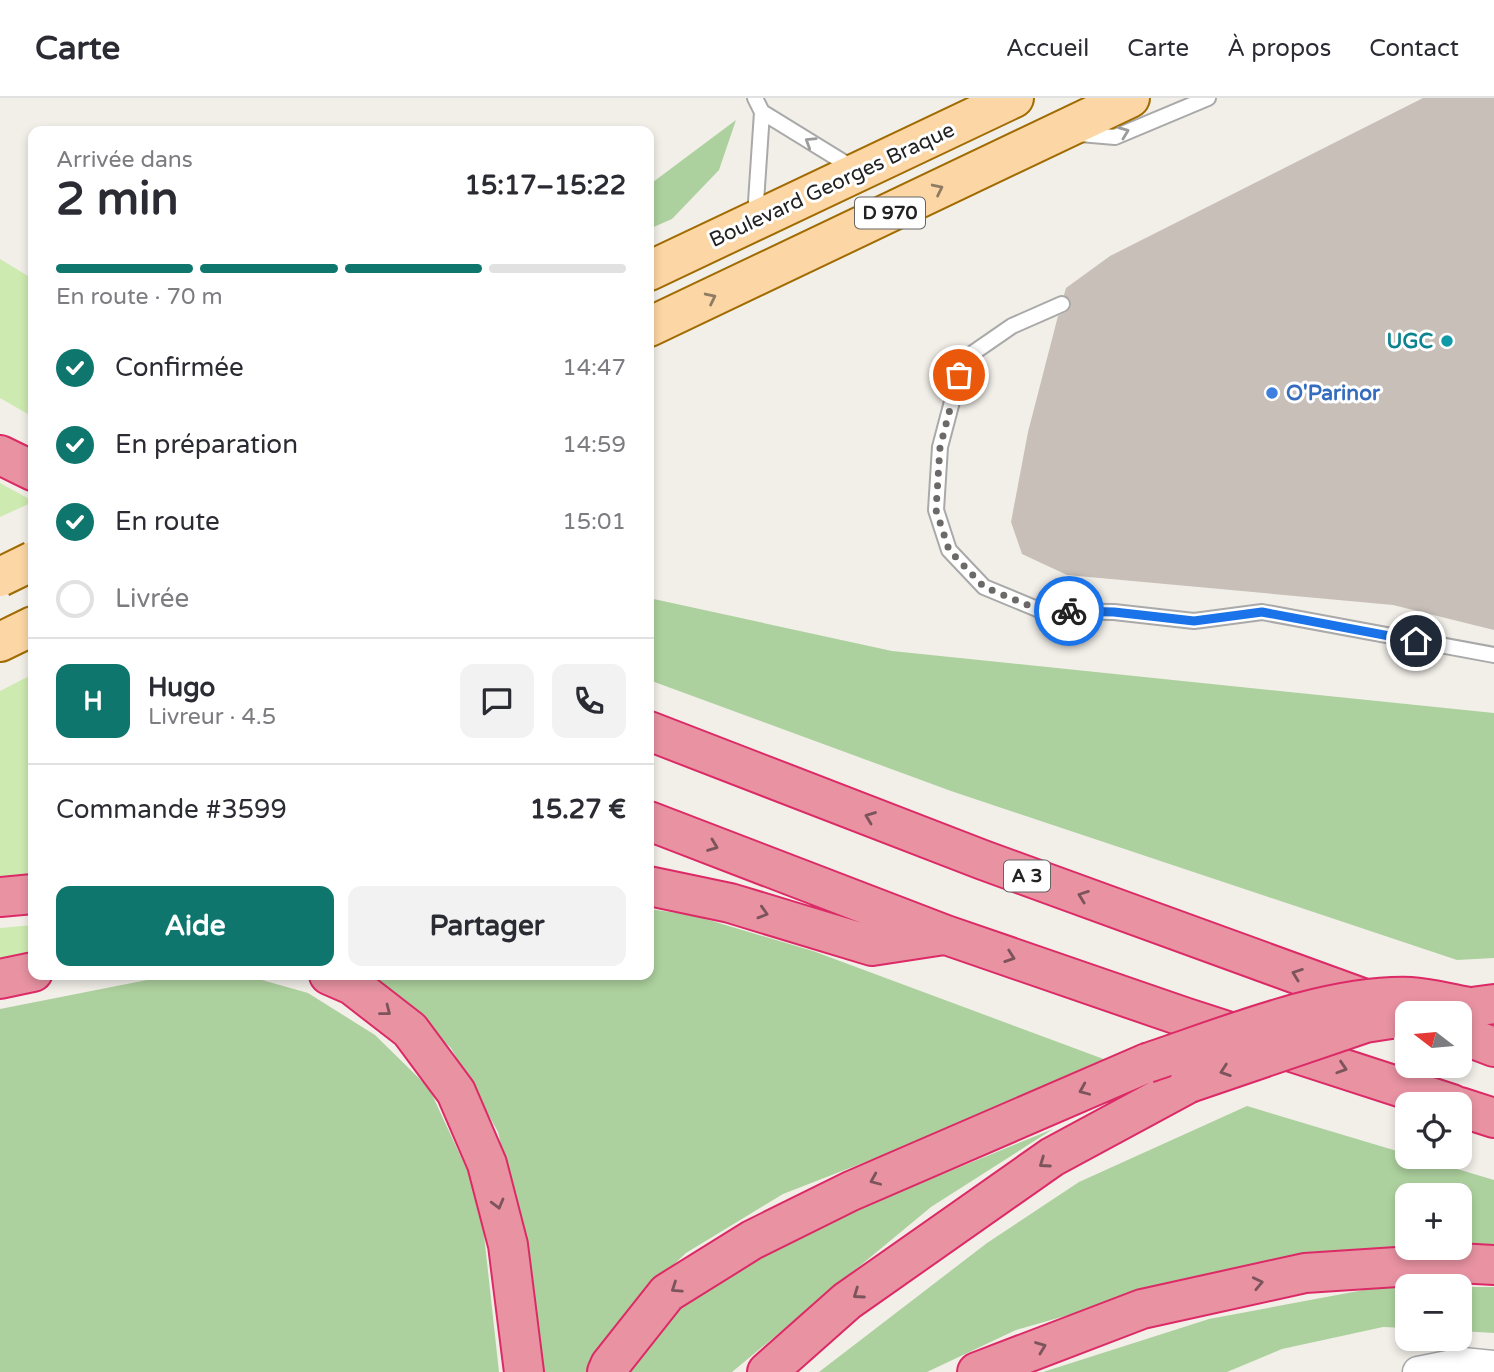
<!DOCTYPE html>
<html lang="fr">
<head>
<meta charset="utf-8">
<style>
	:root { --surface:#fff; --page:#f2f2f3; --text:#2b2b33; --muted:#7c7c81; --line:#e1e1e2; --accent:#0f766e }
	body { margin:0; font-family:"Varela Round",sans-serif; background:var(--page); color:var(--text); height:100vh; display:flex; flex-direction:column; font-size:26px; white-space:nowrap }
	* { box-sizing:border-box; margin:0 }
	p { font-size:23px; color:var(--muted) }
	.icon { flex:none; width:38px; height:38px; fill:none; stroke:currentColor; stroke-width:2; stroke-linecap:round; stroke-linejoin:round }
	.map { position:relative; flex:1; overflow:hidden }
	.details { position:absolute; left:28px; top:28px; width:626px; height:854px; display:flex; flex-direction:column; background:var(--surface); border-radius:14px; box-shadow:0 4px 10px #0003 }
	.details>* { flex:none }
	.needle { width:46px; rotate:286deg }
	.buttons { position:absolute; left:1395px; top:903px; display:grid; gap:14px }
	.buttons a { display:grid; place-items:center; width:77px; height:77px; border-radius:14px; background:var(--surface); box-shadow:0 4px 10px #0003; font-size:35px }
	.pin { position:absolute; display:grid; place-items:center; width:60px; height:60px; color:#fff; margin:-30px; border:4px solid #fff; border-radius:50%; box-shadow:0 2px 7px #0007 }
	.courier { position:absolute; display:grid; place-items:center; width:70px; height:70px; margin:-35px; border:5px solid #1a73e8; border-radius:50%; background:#fff; color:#222; box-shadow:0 2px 9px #0007 }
	.headline em { font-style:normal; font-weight:700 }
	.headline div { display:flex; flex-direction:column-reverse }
	.headline { display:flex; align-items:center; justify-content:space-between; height:119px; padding:0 28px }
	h1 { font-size:46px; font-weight:700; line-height:52px }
	.bar { display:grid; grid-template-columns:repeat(4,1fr); gap:10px 7px; align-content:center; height:84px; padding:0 28px }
	.bar i { height:9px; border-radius:5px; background:var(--line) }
	.bar .on { background:var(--accent) }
	.bar p { grid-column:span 4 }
	.line { display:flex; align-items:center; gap:18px; padding:0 28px; border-top:2px solid var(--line) }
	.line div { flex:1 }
	.round { display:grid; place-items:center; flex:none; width:74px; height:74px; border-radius:14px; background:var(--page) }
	ol { padding:0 28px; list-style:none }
	li { display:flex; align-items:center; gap:21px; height:77px }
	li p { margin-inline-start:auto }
	li .icon { padding:7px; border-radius:50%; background:var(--accent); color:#fff; stroke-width:4 }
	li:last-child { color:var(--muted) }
	li i { width:38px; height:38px; border:4px solid var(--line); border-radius:50% }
	.cta { display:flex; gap:14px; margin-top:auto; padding:14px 28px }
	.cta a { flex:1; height:80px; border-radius:14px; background:var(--accent); color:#fff; font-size:28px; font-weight:700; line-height:80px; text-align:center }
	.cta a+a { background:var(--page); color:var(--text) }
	header { display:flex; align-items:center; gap:42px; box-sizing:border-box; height:98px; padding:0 35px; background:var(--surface); border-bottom:2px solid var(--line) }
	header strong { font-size:33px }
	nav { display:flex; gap:38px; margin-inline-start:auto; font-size:24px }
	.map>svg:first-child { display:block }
	.grass { fill:#cdebb0 }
	.forest { fill:#add19e; fill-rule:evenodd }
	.building { fill:#c7bfb8 }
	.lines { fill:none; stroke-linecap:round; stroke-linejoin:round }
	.service-casing { stroke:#a9a9a9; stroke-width:18 }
	.minor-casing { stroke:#a9a9a9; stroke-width:33 }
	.primary-casing { stroke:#a06b00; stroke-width:42 }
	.motorway-casing { stroke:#dc2a67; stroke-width:42 }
	.service { stroke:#fff; stroke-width:14 }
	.minor { stroke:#fff; stroke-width:30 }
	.primary { stroke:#fcd6a4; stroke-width:38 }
	.motorway { stroke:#e892a2; stroke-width:38 }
	.primary-bridge-casing { stroke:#a06b00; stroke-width:42; stroke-linecap:butt }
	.motorway-bridge-casing { stroke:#dc2a67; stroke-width:42; stroke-linecap:butt }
	.primary-bridge { stroke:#fcd6a4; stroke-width:38 }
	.motorway-bridge { stroke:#e892a2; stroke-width:38 }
	.oneway { stroke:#9c9c9c }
	.oneway2 { stroke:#8f7c63 }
	.oneway3 { stroke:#7b545c }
	.done { stroke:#6b6a68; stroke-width:7; stroke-dasharray:0 12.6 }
	.route { stroke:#1a73e8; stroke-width:9 }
	.culture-dot { fill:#0f9aa8; stroke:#fff; stroke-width:2.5 }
	.shop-dot { fill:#3f7fe0; stroke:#fff; stroke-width:2.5 }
	.labels { text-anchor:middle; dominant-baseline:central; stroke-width:6; stroke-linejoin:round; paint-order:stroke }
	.shield { fill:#fff; stroke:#646464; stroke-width:2 }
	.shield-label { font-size:19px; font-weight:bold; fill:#222 }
	.street-label { font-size:21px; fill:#222; stroke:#fff }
	.culture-label { font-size:21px; font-weight:bold; fill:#0d838f; stroke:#fff; text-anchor:end }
	.shop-label { font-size:21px; font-weight:bold; fill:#366cbe; stroke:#fff; text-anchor:start }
</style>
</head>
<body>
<header>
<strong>Carte</strong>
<nav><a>Accueil</a><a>Carte</a><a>À propos</a><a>Contact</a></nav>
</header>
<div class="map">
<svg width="1494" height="1274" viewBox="0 0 1494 1274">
	<rect width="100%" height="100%" fill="#f2efe9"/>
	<path class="grass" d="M0,161L33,181V319L0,300Z
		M0,385L33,403V404L0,419Z
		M33,576V782L0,785V593Z
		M33,827V857L0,862V830Z"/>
	<path class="forest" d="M736,22L719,72L672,121L649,131V87Z
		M649,500L892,553L1494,615V860L1457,862L951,693L649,582Z
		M649,811L692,817L813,853L1117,966L783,1096L686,1155L635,1203L595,1274H535L522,1139L498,1034L451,950L385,890L360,877H649Z
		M251,879L308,895L375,937L429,990L480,1100L499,1274H0V911L147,882Z
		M1247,1008L1407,1056V1059H1417L1494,1082V1150L1184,1184L1016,1232L927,1274H819L987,1145L1079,1084ZM1407,1097H1460V1150H1407Z
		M1053,1031L931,1109L732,1274H631L652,1239L706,1184L845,1116Z
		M1385,1188H1407V1230L1383,1229L1282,1251L1227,1274H1043L1209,1221Z
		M1460,1189H1494V1235L1460,1233Z"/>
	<path class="building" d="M1423,0H1494V532L1393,507L1067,477L1022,456L1011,424L1028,334L1058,218L1066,214L1071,208L1070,202L1064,197L1066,190L1110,158Z"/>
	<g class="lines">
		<g class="service-casing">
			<path id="service" d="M762,14L853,70
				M1080,36L1115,39L1208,0
				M755,119L762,14L755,0
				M1062,206L1012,228L970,257L959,277L940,349L936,412L949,452L984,489L1042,513L1114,514L1194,523L1262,514L1494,557"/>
		</g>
		<g class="minor-casing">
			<path id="minor" d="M1418,1274L1463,1265L1494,1268"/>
		</g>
		<g class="primary-casing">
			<path id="primary" d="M649,173L1014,0
				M649,229L1130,0
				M0,544L33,528"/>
		</g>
		<g class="motorway-casing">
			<path id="motorway" d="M0,357L33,373
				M649,633L983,762L1379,906
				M649,723L946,837L1184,919L1452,1006
				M649,788L730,805L872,848L944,837
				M0,799L33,796
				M329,877L352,887L410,932L456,994L487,1066L508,1147L524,1274
				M0,881L33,874
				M1434,914L1494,906
				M1460,936L1494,949
				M1460,1009L1494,1020
				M607,1274L610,1267L667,1195L752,1142L851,1093L1147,965
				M767,1274L847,1203L1052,1059L1189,985
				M977,1274L1142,1211L1305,1175L1458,1165L1494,1167"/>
		</g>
		<use href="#service" class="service"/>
		<use href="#minor" class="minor"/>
		<use href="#primary" class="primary"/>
		<use href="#motorway" class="motorway"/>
		<g class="primary-bridge-casing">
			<path id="primary-bridge" d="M0,479L33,463"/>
		</g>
		<g class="motorway-bridge-casing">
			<path id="motorway-bridge" d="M1147,965C1225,939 1328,896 1411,899C1430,900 1450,906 1469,909
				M1189,985L1365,925L1391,921"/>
		</g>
		<use href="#primary-bridge" class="primary-bridge"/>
		<use href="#motorway-bridge" class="motorway-bridge"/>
	</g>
	<defs><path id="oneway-chevron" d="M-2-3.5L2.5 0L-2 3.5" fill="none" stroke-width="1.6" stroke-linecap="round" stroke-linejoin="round" transform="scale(1.75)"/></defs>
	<g class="oneway">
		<use href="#oneway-chevron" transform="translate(1124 34) rotate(-21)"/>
		<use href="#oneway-chevron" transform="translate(810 44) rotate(-148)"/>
	</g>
	<g class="oneway2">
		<use href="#oneway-chevron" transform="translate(938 91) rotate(-26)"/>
		<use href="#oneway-chevron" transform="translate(711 200) rotate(-26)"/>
	</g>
	<g class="oneway3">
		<use href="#oneway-chevron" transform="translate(870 719) rotate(-159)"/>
		<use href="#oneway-chevron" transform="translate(713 748) rotate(21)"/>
		<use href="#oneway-chevron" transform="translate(1083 798) rotate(-160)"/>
		<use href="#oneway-chevron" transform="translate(763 815) rotate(17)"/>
		<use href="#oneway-chevron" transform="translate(1010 859) rotate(19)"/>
		<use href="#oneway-chevron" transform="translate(1297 876) rotate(-160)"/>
		<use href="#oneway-chevron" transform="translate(386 913) rotate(38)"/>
		<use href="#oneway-chevron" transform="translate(1342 970) rotate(18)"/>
		<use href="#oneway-chevron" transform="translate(1225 973) rotate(161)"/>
		<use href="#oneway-chevron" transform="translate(1084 992) rotate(157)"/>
		<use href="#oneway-chevron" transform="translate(1044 1065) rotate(145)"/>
		<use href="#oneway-chevron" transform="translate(875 1082) rotate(157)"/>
		<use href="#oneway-chevron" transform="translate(498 1106) rotate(75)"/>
		<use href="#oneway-chevron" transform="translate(1258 1185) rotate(-12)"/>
		<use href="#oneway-chevron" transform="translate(676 1190) rotate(146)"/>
		<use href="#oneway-chevron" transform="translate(858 1196) rotate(145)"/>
		<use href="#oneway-chevron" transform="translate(1041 1249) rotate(-21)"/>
	</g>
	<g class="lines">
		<path class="done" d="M959,277L940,349L936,412L949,452L984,489L1042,513H1069"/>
		<path class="route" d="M1069,513L1114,514L1194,523L1262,514L1416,543"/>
	</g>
	<circle class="culture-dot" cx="1447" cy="243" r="7"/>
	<circle class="shop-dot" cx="1272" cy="295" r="7"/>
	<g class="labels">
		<g class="shield">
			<rect x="855" y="99.5" width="70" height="31" rx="5"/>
			<rect x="1004" y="762.5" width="46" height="31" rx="5"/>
		</g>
		<g class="shield-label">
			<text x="890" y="115">D 970</text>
			<text x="1027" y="778">A 3</text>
		</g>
		<g class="street-label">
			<text transform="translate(832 87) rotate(-25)">Boulevard Georges Braque</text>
		</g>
		<g class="culture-label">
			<text x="1433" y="243">UGC</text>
		</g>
		<g class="shop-label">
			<text x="1286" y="295">O'Parinor</text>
		</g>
	</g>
</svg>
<div class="buttons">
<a><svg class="needle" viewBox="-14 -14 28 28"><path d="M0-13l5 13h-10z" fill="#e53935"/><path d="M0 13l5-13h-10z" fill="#7c7c81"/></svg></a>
<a><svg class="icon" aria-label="locate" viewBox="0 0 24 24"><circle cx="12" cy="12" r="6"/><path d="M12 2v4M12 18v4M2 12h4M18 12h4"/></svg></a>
<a>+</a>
<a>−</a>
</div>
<div class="pin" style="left:959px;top:277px;background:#ea580c"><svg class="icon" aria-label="bag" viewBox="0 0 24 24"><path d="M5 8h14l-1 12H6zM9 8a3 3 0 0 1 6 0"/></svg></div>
<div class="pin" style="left:1416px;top:543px;background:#1f2937"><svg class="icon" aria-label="home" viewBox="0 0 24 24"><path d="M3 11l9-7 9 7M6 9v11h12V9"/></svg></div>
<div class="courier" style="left:1069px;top:513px"><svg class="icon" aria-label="bike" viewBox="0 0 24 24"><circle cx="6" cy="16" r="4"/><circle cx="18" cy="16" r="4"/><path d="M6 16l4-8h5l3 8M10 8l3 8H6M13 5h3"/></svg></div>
<section class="details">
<div class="headline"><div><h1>2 min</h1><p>Arrivée dans</p></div><em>15:17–15:22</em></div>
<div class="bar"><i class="on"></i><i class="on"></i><i class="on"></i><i></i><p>En route · 70 m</p></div>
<ol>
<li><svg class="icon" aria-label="check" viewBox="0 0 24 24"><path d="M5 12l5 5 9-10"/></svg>Confirmée<p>14:47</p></li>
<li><svg class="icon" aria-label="check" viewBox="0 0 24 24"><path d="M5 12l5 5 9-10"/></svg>En préparation<p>14:59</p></li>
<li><svg class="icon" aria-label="check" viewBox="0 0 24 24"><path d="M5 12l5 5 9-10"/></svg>En route<p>15:01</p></li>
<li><i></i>Livrée</li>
</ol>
<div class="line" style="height:126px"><b class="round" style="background:var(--accent);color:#fff">H</b><div><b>Hugo</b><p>Livreur · 4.5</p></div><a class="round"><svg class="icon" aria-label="chat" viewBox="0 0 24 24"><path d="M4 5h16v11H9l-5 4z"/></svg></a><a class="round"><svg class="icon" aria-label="phone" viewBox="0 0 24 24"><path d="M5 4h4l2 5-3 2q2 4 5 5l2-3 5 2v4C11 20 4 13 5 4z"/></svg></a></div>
<div class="line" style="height:91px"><div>Commande #3599</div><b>15.27 €</b></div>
<div class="cta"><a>Aide</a><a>Partager</a></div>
</section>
</div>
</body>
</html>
